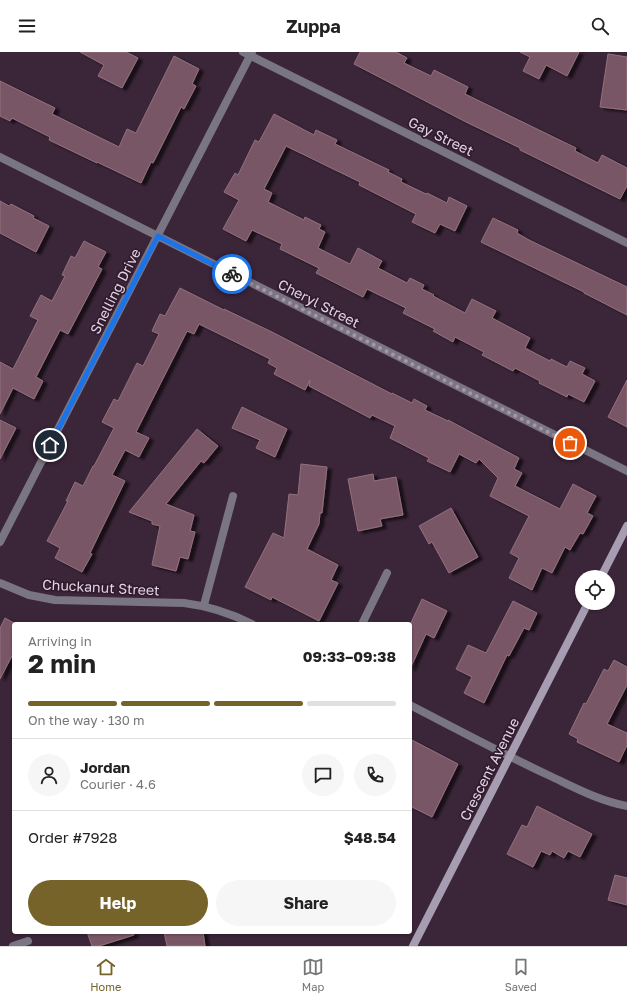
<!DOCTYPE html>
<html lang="en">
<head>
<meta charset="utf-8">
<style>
	:root { --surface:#fff; --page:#f6f6f6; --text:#222; --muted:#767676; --line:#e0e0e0; --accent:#75632a }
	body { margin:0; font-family:"Golos Text",sans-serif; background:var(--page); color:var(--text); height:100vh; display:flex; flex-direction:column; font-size:15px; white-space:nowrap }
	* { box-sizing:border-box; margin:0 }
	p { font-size:13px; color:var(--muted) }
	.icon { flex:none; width:22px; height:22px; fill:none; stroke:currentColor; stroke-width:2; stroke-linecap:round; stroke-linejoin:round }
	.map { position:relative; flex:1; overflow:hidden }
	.side { position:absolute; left:12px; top:570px; width:400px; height:312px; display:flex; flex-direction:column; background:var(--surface); border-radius:4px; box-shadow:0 1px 3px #0004 }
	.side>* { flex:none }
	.tools { position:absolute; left:575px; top:518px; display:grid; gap:8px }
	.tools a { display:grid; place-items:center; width:40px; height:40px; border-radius:50%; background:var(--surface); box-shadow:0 1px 3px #0004; font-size:20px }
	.pin { position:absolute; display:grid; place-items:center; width:34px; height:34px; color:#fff; margin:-17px; border:2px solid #fff; border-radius:50%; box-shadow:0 1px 4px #0007 }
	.courier { position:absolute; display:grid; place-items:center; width:40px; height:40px; margin:-20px; border:3px solid #1a73e8; border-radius:50%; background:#fff; color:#222; box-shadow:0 1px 5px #0007 }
	.head em { font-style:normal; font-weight:700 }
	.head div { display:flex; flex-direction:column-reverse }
	.head { display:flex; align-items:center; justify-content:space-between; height:68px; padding:0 16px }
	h1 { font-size:26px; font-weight:700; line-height:30px }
	.bar { display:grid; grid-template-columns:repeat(4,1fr); gap:6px 4px; align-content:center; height:48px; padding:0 16px }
	.bar i { height:5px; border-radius:3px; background:var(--line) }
	.bar .on { background:var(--accent) }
	.bar p { grid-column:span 4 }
	.line { display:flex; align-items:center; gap:10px; padding:0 16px; border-top:1px solid var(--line) }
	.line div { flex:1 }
	.round { display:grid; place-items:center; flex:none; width:42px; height:42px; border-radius:21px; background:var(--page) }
	.button { display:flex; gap:8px; margin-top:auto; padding:8px 16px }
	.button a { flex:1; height:46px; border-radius:24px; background:var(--accent); color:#fff; font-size:16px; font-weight:700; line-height:46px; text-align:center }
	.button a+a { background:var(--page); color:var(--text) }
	header { display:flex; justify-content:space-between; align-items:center; height:52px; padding:0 16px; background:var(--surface); font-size:18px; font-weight:700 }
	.dock { display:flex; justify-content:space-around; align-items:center; height:56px; border-top:1px solid var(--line); background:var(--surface); font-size:11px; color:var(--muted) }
	.dock a { display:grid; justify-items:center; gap:2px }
	.dock .on { color:var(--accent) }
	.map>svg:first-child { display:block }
	.building { fill:#795765; stroke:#93707e; filter:url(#shadow) }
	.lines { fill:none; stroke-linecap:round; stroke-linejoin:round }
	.street { stroke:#7a7582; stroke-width:8 }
	.secondary { stroke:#a69db2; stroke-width:8 }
	.done { stroke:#a896a6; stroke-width:4; stroke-dasharray:0 7.2 }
	.route { stroke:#1a73e8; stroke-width:5 }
	.labels { text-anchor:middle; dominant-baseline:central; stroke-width:3.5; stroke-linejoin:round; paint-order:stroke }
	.street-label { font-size:14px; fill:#e2d3e0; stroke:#301b2f }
</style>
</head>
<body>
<header><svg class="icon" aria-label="menu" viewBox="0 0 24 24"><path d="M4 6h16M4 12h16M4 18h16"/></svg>Zuppa<svg class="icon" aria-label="search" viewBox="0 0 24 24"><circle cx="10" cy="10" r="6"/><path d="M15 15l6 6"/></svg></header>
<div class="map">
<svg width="627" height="894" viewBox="0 0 627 894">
	<defs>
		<filter id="shadow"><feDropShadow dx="4.5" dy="2.5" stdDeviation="1" flood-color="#0009"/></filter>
	</defs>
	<rect width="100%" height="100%" fill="#3b2539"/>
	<path class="building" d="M80,0H126L138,6L122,36L98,24L104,13Z
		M360,0H396L407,6L404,11L431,24L434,18L468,35L465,42L576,96L575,99L598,111L602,103L627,116V134L620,147L520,98V96L466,70L354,12Z
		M520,0H579L567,24L546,13L539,27L523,19L530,5Z
		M608,2L627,5V58L600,55Z
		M174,4L199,17L192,32L196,34L184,57L181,55L153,111L151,110L141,131L97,110V111L49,88L50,85L12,66L10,69L0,64V29L55,56L52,62L119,95L127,77L136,81Z
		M274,62L314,83L316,78L337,88L335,92L389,118L388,120L402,127L401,130L426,142L427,141L447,151L449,145L467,154L455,179L440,172L435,181L412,170L416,162L359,133L360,130L286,94L264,137L272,141L268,150L304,168L305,165L321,173L319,177L325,180L318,196L350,212L358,196L382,209L378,216L407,231L410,226L424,233L422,237L434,243L433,244L465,261L472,247L496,259L492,266L530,286L525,296L550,309L551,307L567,315L570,309L585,316L582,322L595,329L584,350L568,342L567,345L539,331L540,329L515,316L513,319L482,303L484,300L455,285L453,290L433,279L435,277L403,261L406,256L367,237L363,245L316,221L319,216L280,197L282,192L252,178L246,189L223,177L239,148L224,140L235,121L238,123L255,88L259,90Z
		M0,149L9,154L11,152L34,164L33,166L49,174L36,200L0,181Z
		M493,166L518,178L517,181L529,188L627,235V263L584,241V240L481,190Z
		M84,189L106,200L98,215L102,217L68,282L60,278L36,325L43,329L34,347L13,336L0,362V310L13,317L38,268L30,264L41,243L52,249L65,224L62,223L71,204L75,206Z
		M180,236L224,258V257L272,280L392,342V341L412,351L414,347L427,354L425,358L448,369V368L519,406L514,417L522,421L515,434L560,457L573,432L596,444L587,461L593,464L583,482L580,481L570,498L565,495L552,521L542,516L532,538L509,526L519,506L510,501L529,464L490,444L498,426L479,407L476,411L459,402L450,420L427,409L429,406L390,386L395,374L372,363L370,366L309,334L310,328L305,338L274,322L277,316L268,311L270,307L199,272L194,282L187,279L136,380L149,386L139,405L125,398L112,423L125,429L90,501L92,502L82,520L55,506L60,496L47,489L68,449H66L75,430L83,434L93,414H94L114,376L102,370L114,347L118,349L137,311L143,314L159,282L152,279L160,262L165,264Z
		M627,328V375L608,365Z
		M242,355L287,377L275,405L256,396L260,388L232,376Z
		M0,368L16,376L0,407Z
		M197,377L218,394L204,411L201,409L166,452L194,463L190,479L195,480L188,507L180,505L176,519L152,513L160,474L152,472V469L129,460Z
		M301,412L327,415L322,461H320L319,472L307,497L338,513L331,528L338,531L319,569L272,545L271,548L245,535L273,481L284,486L289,442L298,443Z
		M373,422L374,429L396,425L403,463L380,467L382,474L358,479L348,427Z
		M451,456L478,505L449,521L432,490L429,492L419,474Z
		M422,547L447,559L434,586L426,582L410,617V573Z
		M513,549L537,561L529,578L524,576L509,604L507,603L484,651L464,641L472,625L456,617L468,593L486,601Z
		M5,566L14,571V600L0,627V576Z
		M614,608L627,615V633L607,672L627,681V693L619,710L577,690L578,687L569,682L584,651L586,652L604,617L608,619Z
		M410,687L458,712L432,765L410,754Z
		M537,754L592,782L580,805L568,799L564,806L552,799L550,803L541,799L533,815L507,802L522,773L527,775Z
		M615,823L627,826V853L608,848Z
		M87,880H133L134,883L99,894H92Z
		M164,880H203L205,894H167Z"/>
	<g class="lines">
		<path class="street" d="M243,0L627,191
			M0,105L627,419
			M0,490L252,0
			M0,531L29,543L55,548L184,551C209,554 230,561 252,572
			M204,553L233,444
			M362,572L387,521
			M410,653C456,677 501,701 548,723C574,735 599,749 627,754
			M13,894L28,889"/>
		<path class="secondary" d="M601,525L627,474
			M413,894L588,551"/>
	</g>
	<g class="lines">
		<path class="done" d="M232,222L570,391"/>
		<path class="route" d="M50,393L158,184L232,222"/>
	</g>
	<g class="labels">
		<g class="street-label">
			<text transform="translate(441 84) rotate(26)">Gay Street</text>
			<text transform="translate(115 239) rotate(-63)">Snelling Drive</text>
			<text transform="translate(319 251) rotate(27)">Cheryl Street</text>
			<text transform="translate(101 535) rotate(3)">Chuckanut Street</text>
			<text transform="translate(489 717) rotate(-63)">Crescent Avenue</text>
		</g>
	</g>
</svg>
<div class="tools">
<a><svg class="icon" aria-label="locate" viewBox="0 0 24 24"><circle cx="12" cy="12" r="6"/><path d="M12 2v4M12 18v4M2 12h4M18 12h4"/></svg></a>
</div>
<div class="pin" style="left:570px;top:391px;background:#ea580c"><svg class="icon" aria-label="bag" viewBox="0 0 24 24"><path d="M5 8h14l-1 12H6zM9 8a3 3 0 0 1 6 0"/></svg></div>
<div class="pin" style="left:50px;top:393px;background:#1f2937"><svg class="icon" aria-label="home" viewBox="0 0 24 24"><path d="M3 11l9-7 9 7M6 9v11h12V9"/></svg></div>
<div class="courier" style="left:232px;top:222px"><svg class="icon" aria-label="bike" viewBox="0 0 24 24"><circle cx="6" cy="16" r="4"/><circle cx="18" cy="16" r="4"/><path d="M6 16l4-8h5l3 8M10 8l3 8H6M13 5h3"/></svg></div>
<section class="side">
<div class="head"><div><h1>2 min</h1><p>Arriving in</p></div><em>09:33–09:38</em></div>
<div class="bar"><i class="on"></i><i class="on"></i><i class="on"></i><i></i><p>On the way · 130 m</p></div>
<div class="line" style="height:72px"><a class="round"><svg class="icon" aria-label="person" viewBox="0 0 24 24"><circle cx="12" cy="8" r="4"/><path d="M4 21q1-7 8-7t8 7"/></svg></a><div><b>Jordan</b><p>Courier · 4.6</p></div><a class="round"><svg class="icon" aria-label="chat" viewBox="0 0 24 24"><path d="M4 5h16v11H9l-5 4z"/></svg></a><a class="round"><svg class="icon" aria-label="phone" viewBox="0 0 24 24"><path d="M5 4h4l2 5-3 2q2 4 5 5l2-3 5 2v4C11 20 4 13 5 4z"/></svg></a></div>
<div class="line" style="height:52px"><div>Order #7928</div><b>$48.54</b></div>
<div class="button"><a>Help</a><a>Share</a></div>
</section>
</div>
<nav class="dock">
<a class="on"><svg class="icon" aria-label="home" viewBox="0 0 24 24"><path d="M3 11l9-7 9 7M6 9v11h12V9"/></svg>Home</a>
<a><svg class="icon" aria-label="map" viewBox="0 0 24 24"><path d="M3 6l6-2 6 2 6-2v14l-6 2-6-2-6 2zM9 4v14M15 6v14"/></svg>Map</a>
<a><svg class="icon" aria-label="saved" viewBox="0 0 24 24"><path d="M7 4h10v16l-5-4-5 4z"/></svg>Saved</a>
</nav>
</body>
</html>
